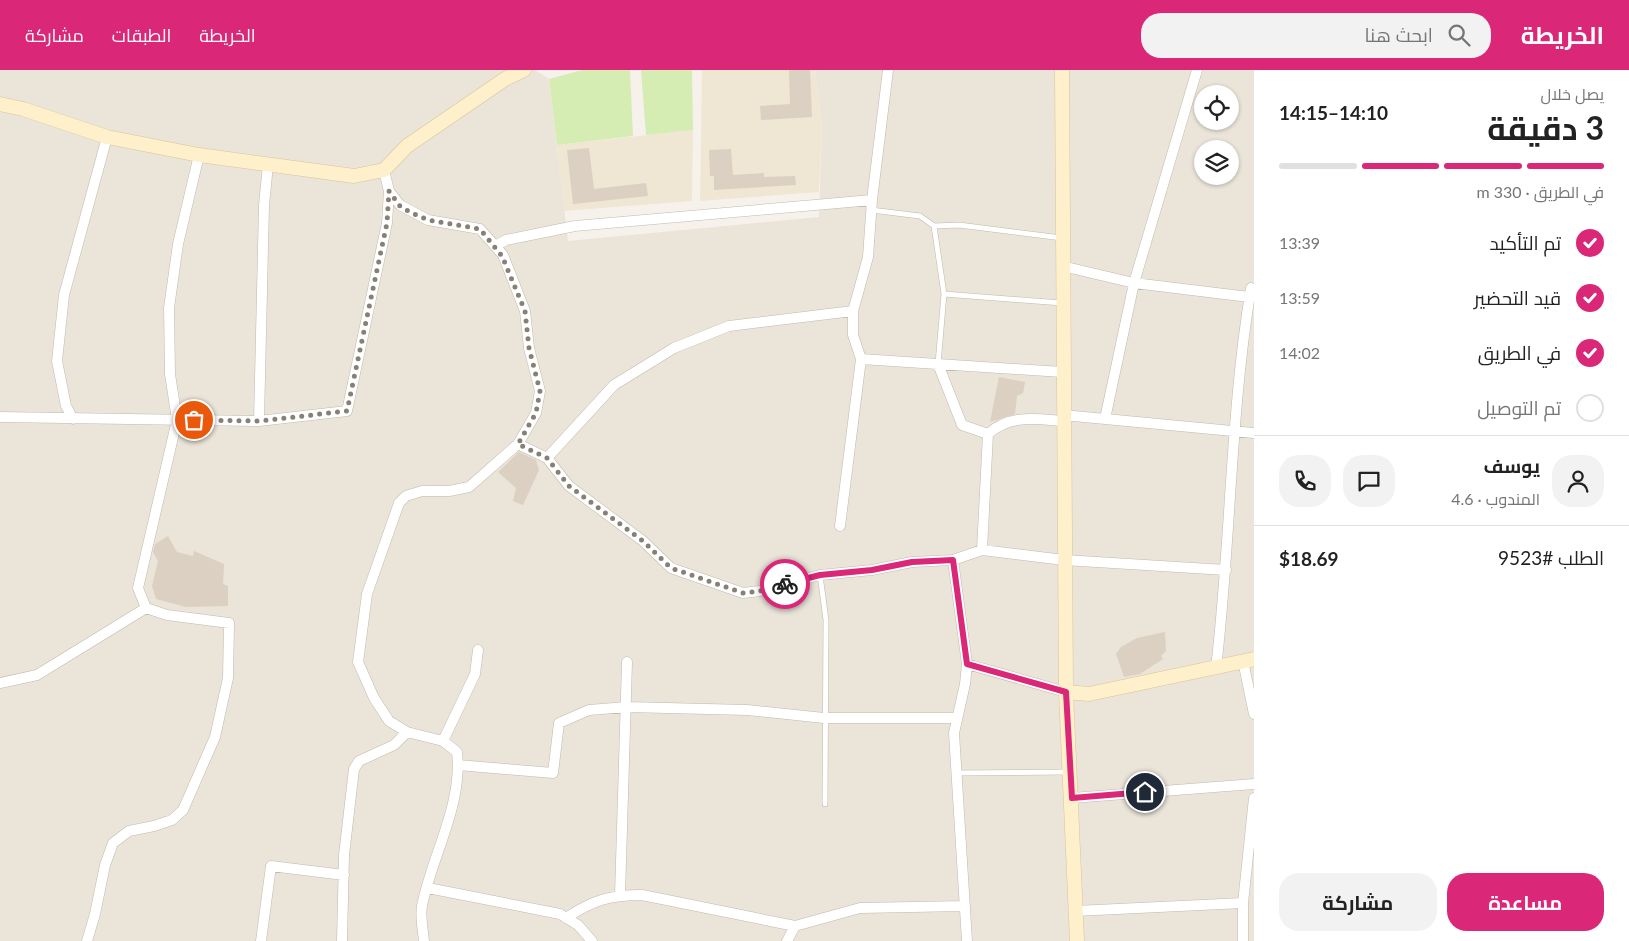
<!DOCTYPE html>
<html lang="ar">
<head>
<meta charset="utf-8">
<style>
	:root { --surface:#fff; --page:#f2f2f2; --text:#222; --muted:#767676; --line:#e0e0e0; --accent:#db2777 }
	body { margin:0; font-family:Lato,Cairo,sans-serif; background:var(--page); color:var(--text); direction:rtl; height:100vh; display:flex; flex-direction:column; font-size:19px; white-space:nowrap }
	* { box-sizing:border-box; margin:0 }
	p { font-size:16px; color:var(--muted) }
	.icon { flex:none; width:28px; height:28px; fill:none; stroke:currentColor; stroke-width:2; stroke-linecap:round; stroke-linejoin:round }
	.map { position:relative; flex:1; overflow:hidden; direction:ltr }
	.panel { display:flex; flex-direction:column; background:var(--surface); width:375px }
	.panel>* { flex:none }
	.tools { position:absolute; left:1194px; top:15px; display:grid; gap:10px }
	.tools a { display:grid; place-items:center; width:45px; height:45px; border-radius:50%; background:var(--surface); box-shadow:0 1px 4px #0004; font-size:25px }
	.pin { position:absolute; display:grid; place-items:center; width:42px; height:42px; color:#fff; margin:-21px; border:2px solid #fff; border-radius:50%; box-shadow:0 1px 5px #0007 }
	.courier { position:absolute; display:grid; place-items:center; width:50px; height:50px; margin:-25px; border:4px solid #db2777; border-radius:50%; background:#fff; color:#222; box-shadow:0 1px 6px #0007 }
	.head em { font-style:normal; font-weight:700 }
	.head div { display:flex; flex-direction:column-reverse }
	.head { display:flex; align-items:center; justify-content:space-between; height:85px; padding:0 25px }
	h1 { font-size:32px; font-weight:700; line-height:38px }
	.bar { display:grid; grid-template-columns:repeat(4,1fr); gap:8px 5px; align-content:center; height:60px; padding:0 25px }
	.bar i { height:6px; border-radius:4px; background:var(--line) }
	.bar .selected { background:var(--accent) }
	.bar p { grid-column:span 4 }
	.line { display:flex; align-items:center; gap:12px; padding:0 25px; border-top:1px solid var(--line) }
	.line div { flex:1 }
	.round { display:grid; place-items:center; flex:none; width:52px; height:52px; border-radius:20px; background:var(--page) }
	ol { padding:0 25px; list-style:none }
	li { display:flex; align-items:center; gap:15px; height:55px }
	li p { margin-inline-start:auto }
	li .icon { padding:5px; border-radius:50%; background:var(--accent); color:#fff; stroke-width:4 }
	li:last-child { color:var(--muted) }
	li i { width:28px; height:28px; border:2px solid var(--line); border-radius:50% }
	.primary-button { display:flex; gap:10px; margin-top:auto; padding:10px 25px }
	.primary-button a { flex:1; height:58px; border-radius:20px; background:var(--accent); color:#fff; font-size:20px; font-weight:700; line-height:58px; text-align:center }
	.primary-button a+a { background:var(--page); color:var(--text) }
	header { display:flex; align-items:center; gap:30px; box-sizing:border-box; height:70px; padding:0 25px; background:var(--accent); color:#fff }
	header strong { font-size:24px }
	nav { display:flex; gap:28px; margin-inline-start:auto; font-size:18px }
	.search { width:350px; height:45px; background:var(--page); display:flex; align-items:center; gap:12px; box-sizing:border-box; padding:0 18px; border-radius:20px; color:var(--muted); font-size:19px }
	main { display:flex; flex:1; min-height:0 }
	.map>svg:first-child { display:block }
	.residential { fill:#eae4d9; fill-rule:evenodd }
	.education { fill:#f0e6d4 }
	.green { fill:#d5ecb2 }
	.building { fill:#dbd0c2 }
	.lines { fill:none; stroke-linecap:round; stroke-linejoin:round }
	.lane-casing { stroke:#c2b9ac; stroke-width:6 }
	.street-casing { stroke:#c2b9ac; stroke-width:11 }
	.secondary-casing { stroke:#d8c499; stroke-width:15 }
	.lane { stroke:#fff; stroke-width:5 }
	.street { stroke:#fff; stroke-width:10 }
	.secondary { stroke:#fff0cc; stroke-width:14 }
	.done { stroke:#878077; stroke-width:5; stroke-dasharray:0 9 }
	.route { stroke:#db2777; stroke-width:6 }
</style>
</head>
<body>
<header>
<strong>الخريطة</strong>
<div class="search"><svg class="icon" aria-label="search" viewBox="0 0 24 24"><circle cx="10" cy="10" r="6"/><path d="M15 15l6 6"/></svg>ابحث هنا</div>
<nav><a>الخريطة</a><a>الطبقات</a><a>مشاركة</a></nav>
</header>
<main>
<section class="panel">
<div class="head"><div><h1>3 دقيقة</h1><p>يصل خلال</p></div><em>14:10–14:15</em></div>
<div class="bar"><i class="selected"></i><i class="selected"></i><i class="selected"></i><i></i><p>في الطريق · 330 m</p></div>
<ol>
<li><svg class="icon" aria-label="check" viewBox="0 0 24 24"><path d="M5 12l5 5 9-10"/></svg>تم التأكيد<p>13:39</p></li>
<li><svg class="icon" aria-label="check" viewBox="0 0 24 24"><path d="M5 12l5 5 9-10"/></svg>قيد التحضير<p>13:59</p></li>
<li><svg class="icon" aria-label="check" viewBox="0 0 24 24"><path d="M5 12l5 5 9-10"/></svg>في الطريق<p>14:02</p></li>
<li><i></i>تم التوصيل</li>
</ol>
<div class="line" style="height:90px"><a class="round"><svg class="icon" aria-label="person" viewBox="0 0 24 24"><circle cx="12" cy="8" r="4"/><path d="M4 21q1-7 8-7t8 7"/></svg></a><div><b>يوسف</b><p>المندوب · 4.6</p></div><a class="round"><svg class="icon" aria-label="chat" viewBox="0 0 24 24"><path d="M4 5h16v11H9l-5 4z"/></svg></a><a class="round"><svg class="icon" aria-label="phone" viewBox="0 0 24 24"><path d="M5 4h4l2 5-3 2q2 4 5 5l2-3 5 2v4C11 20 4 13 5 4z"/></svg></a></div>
<div class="line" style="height:65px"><div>الطلب #9523</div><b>$18.69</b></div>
<div class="primary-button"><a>مساعدة</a><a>مشاركة</a></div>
</section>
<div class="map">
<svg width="1254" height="871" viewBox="0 0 1254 871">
	<rect width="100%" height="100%" fill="#f6f2eb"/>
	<path class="residential" d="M0,0H535L549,9L568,171L819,147L822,55L815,0H1254V871H0ZM1202,24H1230V51H1202ZM1202,79H1230V106H1202Z"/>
	<path class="education" d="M702,0H815L822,55L819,122L700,131Z
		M693,60L692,131L564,141L557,75Z"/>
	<path class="green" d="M582,0H630L633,66L557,75L549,9Z
		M641,0H692L693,60L646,65Z"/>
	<path class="building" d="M789,0H810L812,47L761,50L760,36L790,34Z
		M589,78L594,119L646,113L648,126L573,134L567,80Z
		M731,79L733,105L764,103V107L795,106L796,115L714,120V106H710L709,80Z
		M999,307L1025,312L1023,323L1017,326L1015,344L990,352Z
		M519,382L536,390L539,400L523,435L513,431L516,418L498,402Z
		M168,466L177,482L193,486L194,481L224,494L223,514L228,516V536L186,537L156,529L152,516L158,491L153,482L155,474Z
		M1165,562L1166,581L1161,586L1163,589L1140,604L1124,607L1116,584L1121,577L1137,568Z"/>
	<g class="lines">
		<g class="lane-casing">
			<path id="lane" d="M871,140L920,146L934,156L944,224L938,294
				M934,156L959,155L1062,168
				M944,224L1062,233
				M820,505L826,550L825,734
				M956,703L1067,702"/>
		</g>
		<g class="street-casing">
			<path id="street" d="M389,121L400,135L428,150L480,159L503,185L525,241L529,278L540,321L536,343L518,374L469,417L449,421H422L406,426L399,433L367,524L358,592L374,628L389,651L407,662L443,671L457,682C463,735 432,785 422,836C420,847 423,860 424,871
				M495,176L506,170L575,156L872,130
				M1062,196L1134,213L1249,227
				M861,289L1062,302
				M938,294L962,355L988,364L982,480
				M1063,345L1254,363
				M0,347L259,351L347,341L387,153L389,121L384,100
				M73,349L66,336L57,291L64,225L107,67
				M1105,349L1134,213L1197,0
				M259,351L264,135L268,95
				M988,364C1010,344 1036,349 1063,351
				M518,374L547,388L569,416L643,471L671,498L743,523L760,521L820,505L872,500L912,492L953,490L982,480L1064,490L1226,500
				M547,388L614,315L674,278L729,256L853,241
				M840,456L861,289L853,265V241L868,187L872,130L888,0
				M953,490L967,594L965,614L954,663L967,871
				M1243,591L1254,644
				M967,594L1066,622
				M1216,598C1231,472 1230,343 1251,218
				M0,613L37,605L146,538
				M443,671L475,604L478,580
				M458,695L553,703L559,653L589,640L627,637L747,640L824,648H956
				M1072,728L1254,714
				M428,818L560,844L578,855L592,871
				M620,825L627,592
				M1075,841L1243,833
				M566,848C593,830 610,825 642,825L795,856
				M87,871L95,844L105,795L113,773L129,761L154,756L172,750L183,740L215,667L228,608L229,553L167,545L146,538L138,518L177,350L170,304L169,238L178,174L199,85
				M261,871L271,796L344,805
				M342,871L344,785L354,699L359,691L394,675L407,662
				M787,871L795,856L860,838L965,836
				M1243,871V833L1254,728"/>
		</g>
		<g class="secondary-casing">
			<path id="secondary" d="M1062,0L1066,622L1077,871
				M0,34L23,39L107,67L199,85L354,106L384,100L407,76L505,9L524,0
				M1066,622L1089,624L1254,589"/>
		</g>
		<use href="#lane" class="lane"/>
		<use href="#street" class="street"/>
		<use href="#secondary" class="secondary"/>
	</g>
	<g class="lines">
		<path class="done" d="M194,350L259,351L347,341L387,153L389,121L400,136L410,142L428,150L480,159L502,186L525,241L529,278L540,321L536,343L518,374L547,388L569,416L643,471L671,498L743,523L760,521L785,514"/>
		<path class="route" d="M785,514L820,505L872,500L912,492L953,490L967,594L1066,622L1072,728L1145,722"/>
	</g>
</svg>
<div class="tools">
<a><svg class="icon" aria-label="locate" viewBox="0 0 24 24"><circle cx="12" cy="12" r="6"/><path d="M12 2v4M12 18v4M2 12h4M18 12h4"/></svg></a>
<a><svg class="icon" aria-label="layers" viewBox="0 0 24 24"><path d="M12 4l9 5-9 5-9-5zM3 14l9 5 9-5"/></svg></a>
</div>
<div class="pin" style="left:194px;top:350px;background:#ea580c"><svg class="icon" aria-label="bag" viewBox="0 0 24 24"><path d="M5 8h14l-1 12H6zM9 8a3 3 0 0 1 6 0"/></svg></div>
<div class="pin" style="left:1145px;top:722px;background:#1f2937"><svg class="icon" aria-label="home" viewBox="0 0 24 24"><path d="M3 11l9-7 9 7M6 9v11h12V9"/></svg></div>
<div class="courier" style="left:785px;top:514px"><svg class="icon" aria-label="bike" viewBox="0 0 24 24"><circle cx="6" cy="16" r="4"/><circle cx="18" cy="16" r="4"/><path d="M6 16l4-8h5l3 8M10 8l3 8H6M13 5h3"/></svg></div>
</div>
</main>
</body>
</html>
